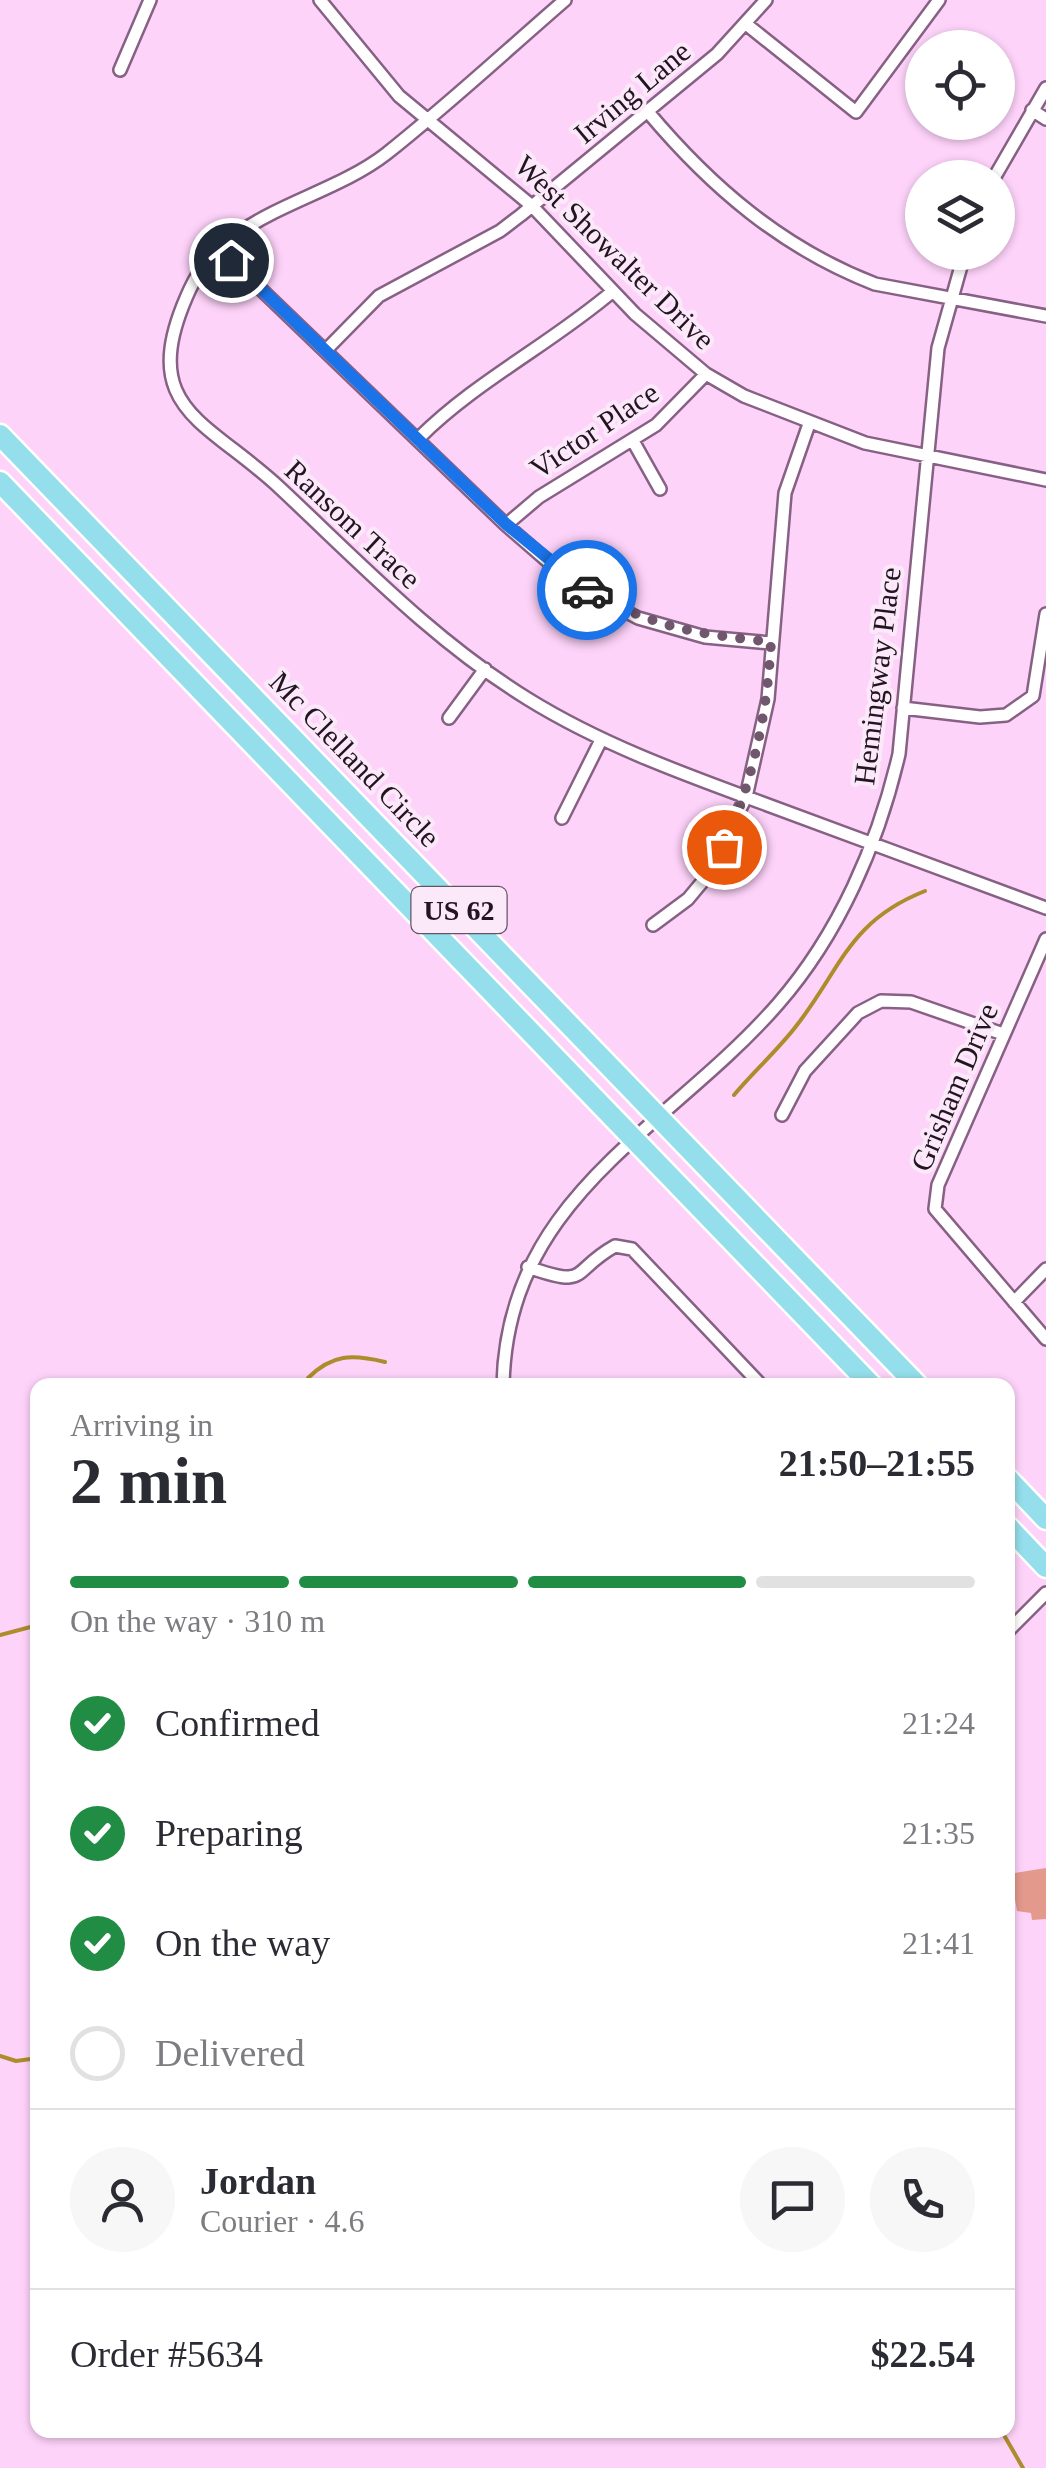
<!DOCTYPE html>
<html lang="en">
<head>
<meta charset="utf-8">
<style>
	:root { --surface:#fff; --page:#f7f7f7; --text:#2b2b33; --muted:#7c7c81; --line:#e1e1e2; --accent:#218c44 }
	body { margin:0; font-family:"Times New Roman",serif; background:var(--page); color:var(--text); height:100vh; display:flex; flex-direction:column; font-size:38px; white-space:nowrap }
	* { box-sizing:border-box; margin:0 }
	p { font-size:32px; color:var(--muted) }
	.icon { flex:none; width:55px; height:55px; fill:none; stroke:currentColor; stroke-width:2; stroke-linecap:round; stroke-linejoin:round }
	.map { position:relative; flex:1; overflow:hidden }
	.sheet { position:absolute; left:30px; top:1378px; width:985px; height:1060px; display:flex; flex-direction:column; background:var(--surface); border-radius:20px; box-shadow:0 2px 8px #0004 }
	.sheet>* { flex:none }
	.fabs { position:absolute; left:905px; top:30px; display:grid; gap:20px }
	.fabs a { display:grid; place-items:center; width:110px; height:110px; border-radius:50%; background:var(--surface); box-shadow:0 2px 8px #0004; font-size:50px }
	.pin { position:absolute; display:grid; place-items:center; width:85px; height:85px; color:#fff; margin:-42px; border:5px solid #fff; border-radius:50%; box-shadow:0 2px 10px #0007 }
	.courier { position:absolute; display:grid; place-items:center; width:100px; height:100px; margin:-50px; border:8px solid #1a73e8; border-radius:50%; background:#fff; color:#222; box-shadow:0 2px 12px #0007 }
	.summary em { font-style:normal; font-weight:600 }
	.summary div { display:flex; flex-direction:column-reverse }
	.summary { display:flex; align-items:center; justify-content:space-between; height:170px; padding:0 40px }
	h1 { font-size:65px; font-weight:600; line-height:75px }
	.bar { display:grid; grid-template-columns:repeat(4,1fr); gap:15px 10px; align-content:center; height:120px; padding:0 40px }
	.bar i { height:12px; border-radius:8px; background:var(--line) }
	.bar .on { background:var(--accent) }
	.bar p { grid-column:span 4 }
	.line { display:flex; align-items:center; gap:25px; padding:0 40px; border-top:2px solid var(--line) }
	.line div { flex:1 }
	.round { display:grid; place-items:center; flex:none; width:105px; height:105px; border-radius:52px; background:var(--page) }
	ol { padding:0 40px; list-style:none }
	li { display:flex; align-items:center; gap:30px; height:110px }
	li p { margin-inline-start:auto }
	li .icon { padding:10px; border-radius:50%; background:var(--accent); color:#fff; stroke-width:4 }
	li:last-child { color:var(--muted) }
	li i { width:55px; height:55px; border:5px solid var(--line); border-radius:50% }
	.map>svg:first-child { display:block }
	.green { fill:#e4998d }
	.lines { fill:none; stroke-linecap:round; stroke-linejoin:round }
	.stream { stroke:#ad8c2c; stroke-width:4 }
	.minor-casing { stroke:#876184; stroke-width:16 }
	.trunk-casing { stroke:#fff; stroke-width:25 }
	.minor { stroke:#fff; stroke-width:11 }
	.trunk { stroke:#94dfeb; stroke-width:20 }
	.done { stroke:#70576e; stroke-width:10; stroke-dasharray:0 18 }
	.route { stroke:#1a73e8; stroke-width:12 }
	.labels { text-anchor:middle; dominant-baseline:central; stroke-width:8; stroke-linejoin:round; paint-order:stroke }
	.shield { fill:#fbe9f9; stroke:#645462; stroke-width:2.5 }
	.shield-label { font-size:28px; font-weight:bold; fill:#231422 }
	.street-label { font-size:30px; fill:#231422; stroke:#fbe9f9 }
</style>
</head>
<body>
<div class="map">
<svg width="1046" height="2468" viewBox="0 0 1046 2468">
	<rect width="100%" height="100%" fill="#fed3fa"/>
	<path class="green" d="M1046,1868V1919L1032,1920L1031,1913L1017,1911L1012,1882L1015,1873Z"/>
	<g class="lines">
		<path class="stream" d="M734,1095C754,1071 778,1050 797,1025C842,967 849,921 925,891
			M307,1385L308,1378C332,1354 352,1354 385,1362
			M0,1635L38,1625
			M0,2056L16,2061L38,2058
			M1001,2430L1023,2468"/>
		<g class="minor-casing">
			<path id="minor" d="M320,0L399,96L532,206L635,314L706,374L744,396L865,443L1046,480
				M565,0C506,51 448,105 386,154C324,202 226,211 190,289C134,410 207,419 281,489C360,563 434,641 528,699C599,743 678,772 757,801C853,837 950,872 1046,908
				M746,24L856,112L939,0
				M120,70L150,0
				M1032,110L1046,119
				M648,112C711,187 782,248 875,284L1046,316
				M994,178L1046,88
				M218,248L506,525L574,584L638,618L705,637L771,643
				M326,350L379,296L500,231L521,215L717,54L766,0
				M419,438C476,381 551,344 613,291
				M633,441L660,489
				M506,525L539,497L656,425L706,374
				M903,708L980,717L1006,715L1033,696L1046,614
				M449,718L485,669
				M562,818L601,740
				M653,925L688,899L708,875L746,797L768,699L785,493L809,424
				M1046,939L938,1185L935,1209L1046,1339
				M782,1115L805,1071L858,1013L881,1001L911,1002L1003,1034
				M528,1267C590,1289 569,1272 615,1246L632,1249L761,1385
				M1014,1302L1046,1269
				M503,1385C507,1195 668,1130 778,1004C839,934 878,844 899,754L938,348L965,252
				M1008,1631L1046,1593"/>
		</g>
		<g class="trunk-casing">
			<path id="trunk" d="M0,435L917,1385
				M0,482L871,1385
				M1008,1479L1046,1519
				M1008,1527L1046,1567"/>
		</g>
		<use href="#minor" class="minor"/>
		<use href="#trunk" class="trunk"/>
	</g>
	<g class="lines">
		<path class="done" d="M587,590C658,629 693,633 771,642C767,715 753,780 724,847"/>
		<path class="route" d="M231,260L506,524L587,590"/>
	</g>
	<g class="labels">
		<rect class="shield" x="411.5" y="887" width="95" height="46" rx="8"/>
		<g class="shield-label">
			<text x="459" y="910">US 62</text>
		</g>
		<g class="street-label">
			<text transform="translate(632 92) rotate(-40)">Irving Lane</text>
			<text transform="translate(615 252) rotate(44)">West Showalter Drive</text>
			<text transform="translate(594 430) rotate(-34)">Victor Place</text>
			<text transform="translate(353 524) rotate(43)">Ransom Trace</text>
			<text transform="translate(877 676) rotate(-83)">Hemingway Place</text>
			<text transform="translate(355 759) rotate(46)">Mc Clelland Circle</text>
			<text transform="translate(954 1087) rotate(-67)">Grisham Drive</text>
		</g>
	</g>
</svg>
<div class="fabs">
<a><svg class="icon" aria-label="locate" viewBox="0 0 24 24"><circle cx="12" cy="12" r="6"/><path d="M12 2v4M12 18v4M2 12h4M18 12h4"/></svg></a>
<a><svg class="icon" aria-label="layers" viewBox="0 0 24 24"><path d="M12 4l9 5-9 5-9-5zM3 14l9 5 9-5"/></svg></a>
</div>
<div class="pin" style="left:724px;top:847px;background:#ea580c"><svg class="icon" aria-label="bag" viewBox="0 0 24 24"><path d="M5 8h14l-1 12H6zM9 8a3 3 0 0 1 6 0"/></svg></div>
<div class="pin" style="left:231px;top:260px;background:#1f2937"><svg class="icon" aria-label="home" viewBox="0 0 24 24"><path d="M3 11l9-7 9 7M6 9v11h12V9"/></svg></div>
<div class="courier" style="left:587px;top:590px"><svg class="icon" aria-label="car" viewBox="0 0 24 24"><path d="M5 17H2v-5l4-1 3-4h7l3 4 3 1v5h-3M9 17h6M6 11h13"/><circle cx="7" cy="17" r="2"/><circle cx="17" cy="17" r="2"/></svg></div>
<section class="sheet">
<div class="summary"><div><h1>2 min</h1><p>Arriving in</p></div><em>21:50–21:55</em></div>
<div class="bar"><i class="on"></i><i class="on"></i><i class="on"></i><i></i><p>On the way · 310 m</p></div>
<ol>
<li><svg class="icon" aria-label="check" viewBox="0 0 24 24"><path d="M5 12l5 5 9-10"/></svg>Confirmed<p>21:24</p></li>
<li><svg class="icon" aria-label="check" viewBox="0 0 24 24"><path d="M5 12l5 5 9-10"/></svg>Preparing<p>21:35</p></li>
<li><svg class="icon" aria-label="check" viewBox="0 0 24 24"><path d="M5 12l5 5 9-10"/></svg>On the way<p>21:41</p></li>
<li><i></i>Delivered</li>
</ol>
<div class="line" style="height:180px"><a class="round"><svg class="icon" aria-label="person" viewBox="0 0 24 24"><circle cx="12" cy="8" r="4"/><path d="M4 21q1-7 8-7t8 7"/></svg></a><div><b>Jordan</b><p>Courier · 4.6</p></div><a class="round"><svg class="icon" aria-label="chat" viewBox="0 0 24 24"><path d="M4 5h16v11H9l-5 4z"/></svg></a><a class="round"><svg class="icon" aria-label="phone" viewBox="0 0 24 24"><path d="M5 4h4l2 5-3 2q2 4 5 5l2-3 5 2v4C11 20 4 13 5 4z"/></svg></a></div>
<div class="line" style="height:130px"><div>Order #5634</div><b>$22.54</b></div>
</section>
</div>
</body>
</html>
